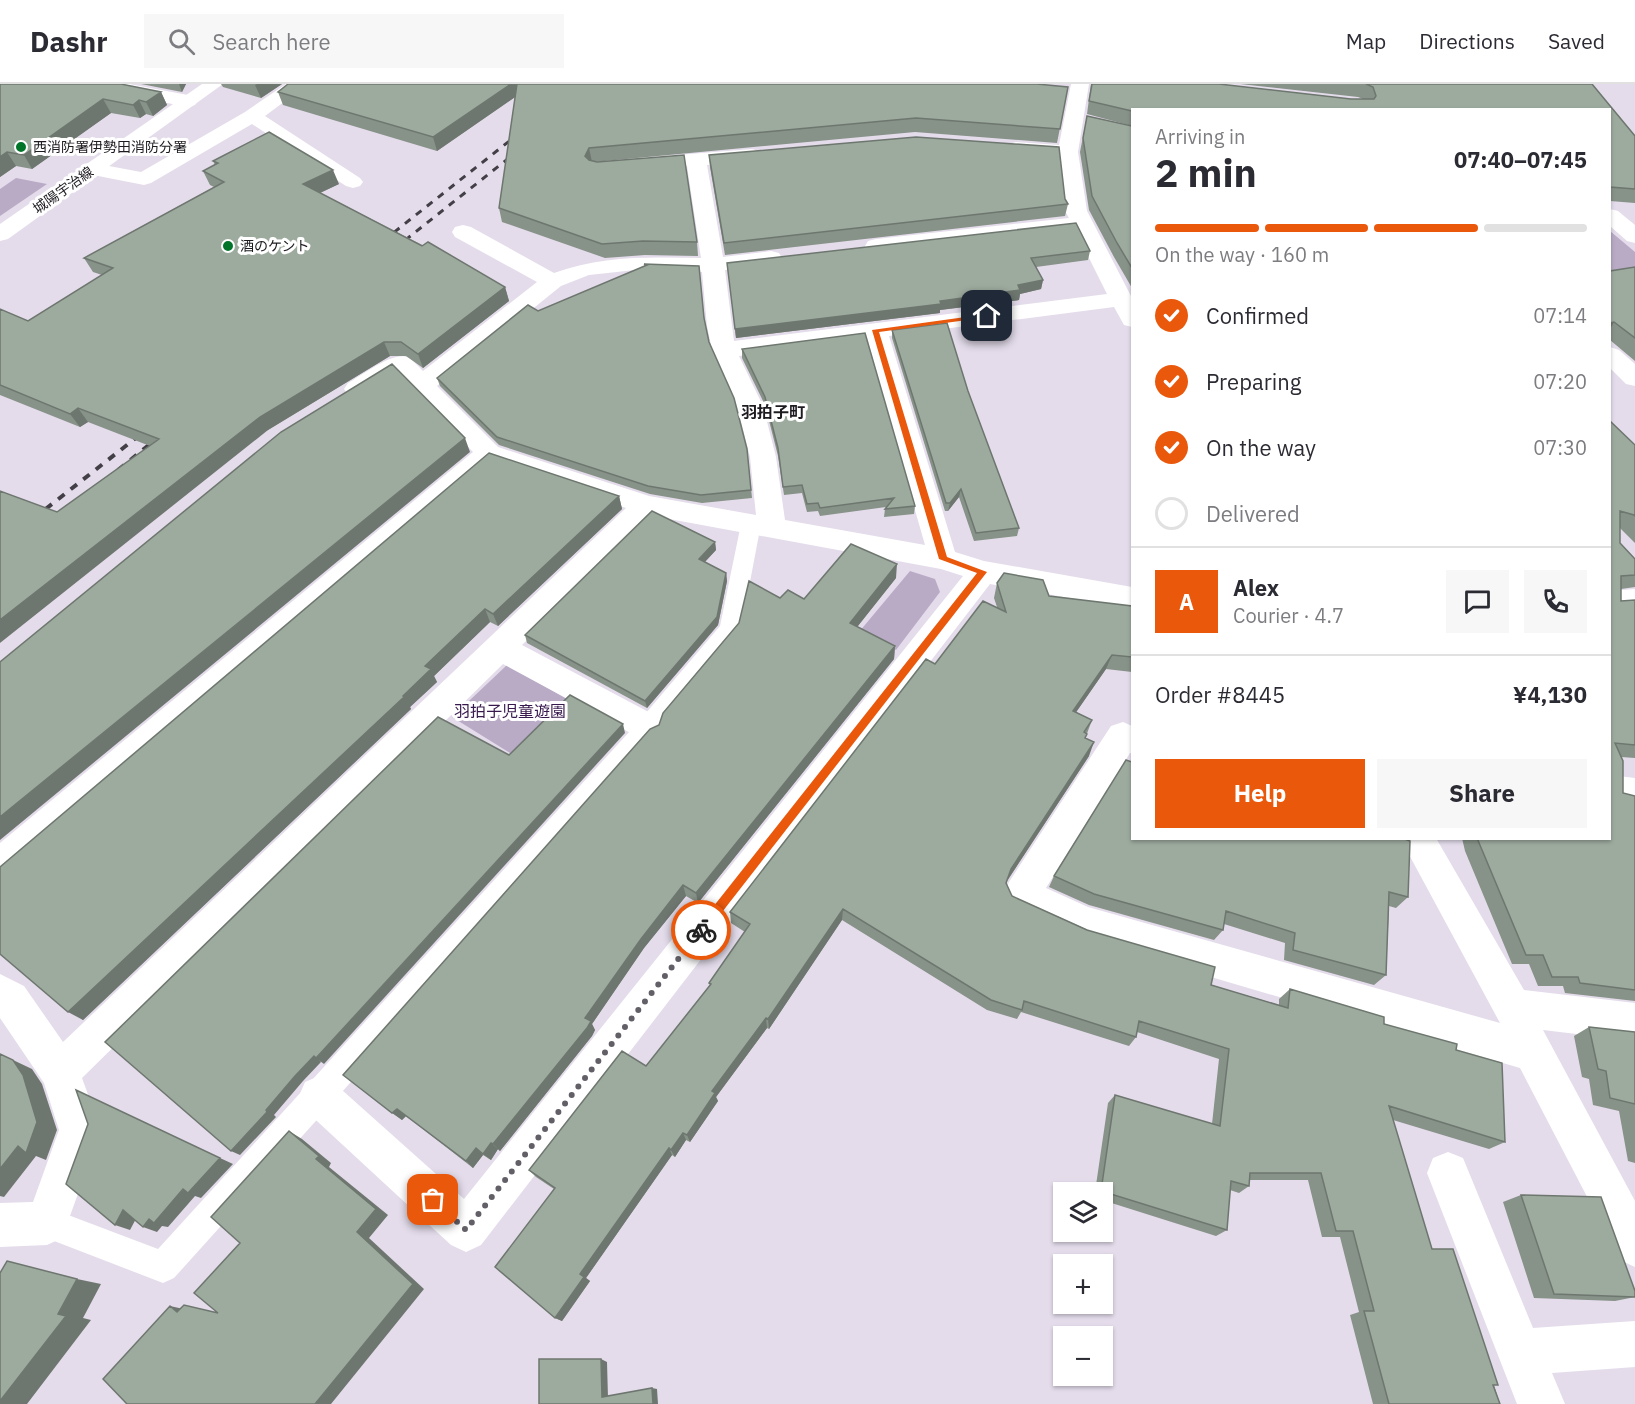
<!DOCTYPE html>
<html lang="en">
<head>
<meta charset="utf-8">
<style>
	:root { --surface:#fff; --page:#f7f7f7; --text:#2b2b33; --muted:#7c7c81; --line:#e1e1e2; --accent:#ea580c }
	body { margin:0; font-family:"IBM Plex Sans","Noto Sans JP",sans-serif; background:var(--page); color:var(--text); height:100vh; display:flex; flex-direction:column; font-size:22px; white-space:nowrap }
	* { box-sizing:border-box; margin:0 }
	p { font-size:20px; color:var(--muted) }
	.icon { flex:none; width:33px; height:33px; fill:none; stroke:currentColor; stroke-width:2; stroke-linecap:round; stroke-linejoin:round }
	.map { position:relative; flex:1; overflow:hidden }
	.panel { position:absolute; left:1131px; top:24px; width:480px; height:732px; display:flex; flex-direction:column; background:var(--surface); border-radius:0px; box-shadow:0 2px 4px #0004 }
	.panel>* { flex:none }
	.fabs { position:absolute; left:1053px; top:1098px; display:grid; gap:12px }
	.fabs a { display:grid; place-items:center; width:60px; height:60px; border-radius:0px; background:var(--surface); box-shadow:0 2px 4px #0004; font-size:30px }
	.pin { position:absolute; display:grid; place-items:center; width:51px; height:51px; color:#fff; margin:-26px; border-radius:12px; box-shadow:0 3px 9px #0006 }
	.courier { position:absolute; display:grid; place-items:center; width:60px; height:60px; margin:-30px; border:4px solid #ea580c; border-radius:50%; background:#fff; color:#222; box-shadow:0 2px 8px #0007 }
	.summary em { font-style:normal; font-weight:800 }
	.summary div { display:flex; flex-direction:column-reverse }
	.summary { display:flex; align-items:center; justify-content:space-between; height:102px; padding:0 24px }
	h1 { font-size:39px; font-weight:800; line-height:45px }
	.bar { display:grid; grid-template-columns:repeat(4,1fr); gap:9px 6px; align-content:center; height:72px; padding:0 24px }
	.bar i { height:8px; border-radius:4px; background:var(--line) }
	.bar .active { background:var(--accent) }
	.bar p { grid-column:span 4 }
	.line { display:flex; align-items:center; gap:15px; padding:0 24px; border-top:2px solid var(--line) }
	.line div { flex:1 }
	.round { display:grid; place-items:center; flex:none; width:63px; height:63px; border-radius:0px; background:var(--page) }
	ol { padding:0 24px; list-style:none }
	li { display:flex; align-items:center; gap:18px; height:66px }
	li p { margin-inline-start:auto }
	li .icon { padding:6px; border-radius:50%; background:var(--accent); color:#fff; stroke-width:4 }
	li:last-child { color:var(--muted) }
	li i { width:33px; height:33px; border:3px solid var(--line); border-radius:50% }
	.action { display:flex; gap:12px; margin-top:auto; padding:12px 24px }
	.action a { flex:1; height:69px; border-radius:0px; background:var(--accent); color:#fff; font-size:24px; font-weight:800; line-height:69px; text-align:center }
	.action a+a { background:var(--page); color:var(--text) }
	header { display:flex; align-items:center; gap:36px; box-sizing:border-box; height:84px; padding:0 30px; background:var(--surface); border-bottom:2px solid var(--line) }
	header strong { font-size:28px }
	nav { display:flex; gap:33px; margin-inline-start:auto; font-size:21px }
	.search { width:420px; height:54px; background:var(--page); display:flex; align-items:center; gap:15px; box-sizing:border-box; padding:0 21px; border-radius:0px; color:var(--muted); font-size:22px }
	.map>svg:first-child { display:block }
	.green { fill:#b9abc6 }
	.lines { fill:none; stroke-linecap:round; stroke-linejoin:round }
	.lane { fill:#fff; fill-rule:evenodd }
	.street { fill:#fff; fill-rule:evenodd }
	.primary { fill:#fff; fill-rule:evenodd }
	.rail-far1 { stroke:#433f46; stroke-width:3; stroke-dasharray:7 7; stroke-linecap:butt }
	.rail { stroke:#433f46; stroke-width:4; stroke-dasharray:8 8; stroke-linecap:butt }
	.wall { fill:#879288 }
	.shaded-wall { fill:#6e776f }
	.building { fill:#9daa9e; stroke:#6e776f; stroke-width:1.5 }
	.route { fill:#ea580c }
	.done { stroke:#635f67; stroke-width:6; stroke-dasharray:0 10.8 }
	.poi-dot { fill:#00752a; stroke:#fff; stroke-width:2 }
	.labels { text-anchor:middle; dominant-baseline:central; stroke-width:6; stroke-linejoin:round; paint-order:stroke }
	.far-poi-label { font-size:14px; fill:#1e1b20; stroke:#fff; text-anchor:start }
	.far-street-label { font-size:14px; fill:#1e1b20; stroke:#fff }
	.far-quarter-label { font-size:16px; font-weight:bold; fill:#1e1b20; stroke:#fff }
	.park-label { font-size:16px; fill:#38194d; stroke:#fff }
</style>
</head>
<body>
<header>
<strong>Dashr</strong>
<div class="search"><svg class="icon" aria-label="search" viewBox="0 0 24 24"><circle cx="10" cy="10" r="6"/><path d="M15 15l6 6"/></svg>Search here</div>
<nav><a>Map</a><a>Directions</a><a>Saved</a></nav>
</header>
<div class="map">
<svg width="1635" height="1320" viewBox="0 0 1635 1320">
	<rect width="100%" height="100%" fill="#e4dceb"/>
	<path class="green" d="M16,94L47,100L0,132V105Z
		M1610,147L1635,168V186L1610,190Z
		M910,487L935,495L940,508L896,566L859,548Z
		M507,581L569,616L515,672L452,633Z"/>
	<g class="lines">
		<path class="lane" d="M751,433L758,435L761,440L741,545L738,551C557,771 365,983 174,1194L163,1199L36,1150L31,1139L36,1128L47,1123L158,1165L640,636L720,542L741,440L744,435Z"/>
		<path class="street" d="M90,0H129L188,11L195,13L198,17L195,21L188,23L99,6L92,4Z
			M286,0H308L265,32L360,94L363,98L360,102L353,104L346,102L252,40L151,99L144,101L93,91L86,89L83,85L86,81L93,79L141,88L245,28Z
			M1071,0H1089L1078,68L1087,127L1132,214V243L1124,241L1114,223L889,252L955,468L984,477L1132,503V525L990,500L481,1161L466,1168L451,1161L305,1026L299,1012L305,998L319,992L333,998L464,1115L963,492L941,485L653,432L522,561L660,634L664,643L660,652L648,656L636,652L503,580L82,994L101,1046L62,1154L47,1161L0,1163V1119L33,1118L59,1046L44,999L0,934V890L24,902L63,958L626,424L493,380L13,792L0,797V759L473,368L398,291C382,301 367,316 348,311L344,305L348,299C361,292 395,265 409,274C414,277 419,283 423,287L537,198L455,153L452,148L455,143L463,141L471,143L554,189C602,171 650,173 701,174L687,82L639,86L632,84L629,80L632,76L639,74L752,65L759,67L762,71L759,75L707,81L723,173L771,167L779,169L782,174L779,179L725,186L734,257L1107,210L1075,146L876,169L868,167L865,162L868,157L876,155L1069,134L1065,127L1059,73L1009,68L1006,64L1009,60L1016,58L1059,61ZM635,186L702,188L707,242L712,266L737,322L750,373L756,431L649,412L498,363L437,302L561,202L589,191ZM866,255L925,461L785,436L776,373L763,322L739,272Z
			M1610,125L1618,127L1635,141V159L1627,157L1610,142Z
			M1610,263L1619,266L1635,280V302L1626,300L1610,284Z
			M1635,505V527L1610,529V507Z
			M1123,638L1132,642V669H1130L1046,804L1088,823L1500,939L1400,754H1436L1524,906L1635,919V957L1543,946L1635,1117V1183L1620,1176L1520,984L1082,855L1009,822L1004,810L1009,798L1111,642Z
			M1610,691L1635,694V724L1610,719Z
			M1448,1068L1463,1074L1533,1244L1635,1237V1283L1552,1289L1565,1320H1517L1427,1089L1433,1074Z"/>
		<path class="primary" d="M202,0H223L8,155L0,157V140Z"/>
		<path class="rail-far1" d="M383,157L522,47
			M394,165L519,66"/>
		<path class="rail" d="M118,386L160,352
			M33,435L146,346"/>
	</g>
	<path class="wall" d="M0,0L161,8L167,21L153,32L146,30L140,34L111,29L32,85L16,82L0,93Z
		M141,0H186L182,8Z
		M221,0H282L261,14L223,3Z
		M1091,0H1219L1351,15H1363L1358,13L1240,0H1592L1635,52V119L1610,117V26H1132V42L1087,30Z
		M1068,3L1057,59L915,48L594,78L697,158L698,172L645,171L605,174L502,138L499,124L515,13L437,67L283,21L278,8Z
		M1087,32L1132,42V204L1114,173L1089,126L1080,68Z
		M709,71L1065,115L1068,120L1065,132L725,171L710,83Z
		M213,77L339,100L320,109L505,203L509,217L423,284L406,272H390L268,346L57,428L150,362L88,338L80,343L0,311V225L28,237L102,191L93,188L84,174L214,103L210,101L203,87L215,81Z
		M1090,167L1088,176L1036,183L1043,196L1041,205L1020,210L1019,216L940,226V229L736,254L727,179Z
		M644,180L699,182L704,235L709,258L747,365L752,414L702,419L650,410L499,361L440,302L437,294L538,227L644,183Z
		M1635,183V277L1610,256V187Z
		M892,246L968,307L1019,444L1017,452L974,457L959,413L948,427H945L892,254Z
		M742,265L915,422L914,430L884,433L885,425L886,423L820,432L818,427L807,428L802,409L784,411L778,372L765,321L742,274Z
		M1610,337L1635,361V459L1620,444V459L1635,475V503L1621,505V517L1635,516V674L1621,673L1623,709L1635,712V917L1565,909L1563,902H1538L1529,880H1512L1465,767L1462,754H1610Z
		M619,412L622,425L498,542L490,538L434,592L437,598L410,623L411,625L83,936L0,870Z
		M715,458L716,466L705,478L726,489L727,497L718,541L647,624L527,559L525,551Z
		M896,494L857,543L895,562L894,575L698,819L686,812L644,864L592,940L595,946L592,952L500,1067L498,1065L491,1076L483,1071L473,1084L406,1032L402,1036L343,991L659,641L780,514L804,515Z
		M997,499L1049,512L1132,522V588L1106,585L1076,628L1092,636L1085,655L1089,672L1007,797L1006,800L1012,812L1211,901L1279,921V915L1290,905L1456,966L1505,1058L1489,1065L1393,1036L1432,1165L1494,1301L1500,1320H1373L1350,1231L1359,1228L1340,1153H1322L1308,1096H1250L1249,1102L1239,1109L1230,1106L1227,1146L1216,1152L1102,1116V1108H1095L1108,1019L1115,1011L1212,1040L1219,975L1137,948L1136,953L1129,962L1021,928L1017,935L987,926L842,836L769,945L767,944L716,1013L718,1017L690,1058L686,1056L675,1073L672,1071L586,1194L590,1197L562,1237L555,1234L554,1105L536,1093L529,1086L646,982L710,902L709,899L745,848L731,839L730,828L935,580L997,523L994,514Z
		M1132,754H1402L1408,813L1396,824L1389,822L1386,891L1374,901L1284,876L1285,859L1224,840L1223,846L1214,856L1089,821L1049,803L1054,792Z
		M1589,943L1635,948V1079L1628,1077L1619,1027L1593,1021L1589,995L1582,993L1574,952Z
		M1521,1111L1635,1207V1213L1615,1217L1534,1214L1503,1118Z"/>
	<path class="shaded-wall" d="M179,0H186L182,8Z
		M257,0H282L261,14L255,1Z
		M511,0H519L521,9L437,67L433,53Z
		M161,8L167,21L153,32L146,18Z
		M103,15L111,29L32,85L24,71Z
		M139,16L146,30L140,34L133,21Z
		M589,64L592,78L587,85L585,72Z
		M7,68L16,82L0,93V73Z
		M333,86L339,100L309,114L303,100Z
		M1043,196L1041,205L1020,210L1019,216L940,226V229L736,254L735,245L1018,201Z
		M505,203L509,217L423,284L418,270Z
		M1614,238L1610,245V239Z
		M384,258L390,272L268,346L0,559V536L260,333Z
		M78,324L88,338L80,343L70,330Z
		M465,354L470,368L0,756V733Z
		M961,405L959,413L948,427L950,419Z
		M619,412L622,425L498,542L493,530Z
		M715,458L716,466L700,483L699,475Z
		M897,480L896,494L850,552V539Z
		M726,489L727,497L718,541L647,624L645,617Z
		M485,525L490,538L434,592L437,598L410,623L411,625L83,936L68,928L403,612L425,582Z
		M895,562L894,575L698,819L696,809Z
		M1112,571L1106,585L1068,640L1073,627Z
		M623,640L625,649L324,980L316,974Z
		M1094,658L1089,672L1007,797L1011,785Z
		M683,801L686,812L644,864L592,940L595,946L592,952L500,1067L493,1060L585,934L641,855Z
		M843,825L842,836L769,945L768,935Z
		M766,934L767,944L716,1013L718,1017L690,1058L687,1051L712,1007Z
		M314,972L321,978L303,997L274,1031L276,1033L240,1071L231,1067L295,992Z
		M13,976L32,985L42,1000L57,1046L46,1076L36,1072L4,1113L0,1112V1085Z
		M397,1025L406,1032L402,1036L392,1029Z
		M289,1047L302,1055L331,1079L329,1083L388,1131L369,1154L424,1205L331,1320H315L357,1148L316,1075Z
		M683,1049L686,1056L675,1073L671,1066Z
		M491,1059L498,1065L491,1076L483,1070Z
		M476,1064L483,1071L473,1084L466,1077Z
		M669,1064L672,1071L586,1194L590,1197L562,1237L555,1234L580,1190Z
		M220,1074L233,1080L201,1114L195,1112L168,1143L162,1142L157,1148L143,1143L149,1135Z
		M123,1126L138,1131L130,1146L115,1141Z
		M77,1195L101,1200L83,1234L91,1236L27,1320H0V1317L58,1230Z
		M170,1222L188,1226L177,1228Z
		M601,1275L607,1278L608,1314L602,1313Z
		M652,1304L657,1305L658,1320H653Z"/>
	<path class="building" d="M0,0H121L161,8L146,18L139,16L133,21L103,15L24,71L7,68L0,73Z
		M288,0H511L433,53L278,8Z
		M517,0H1037L1068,3L1060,45L916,34L589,64L585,72L589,76L597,78L684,71L697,158L643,157L602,160L499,124Z
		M1092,0H1219L1351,15H1374L1376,12L1373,3L1366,0H1592L1635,52V105L1610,103V26H1132V27L1089,17Z
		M1087,32L1132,42V184L1117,159L1092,112L1083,54Z
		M269,48L333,86L303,100L422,162L428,158L505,203L418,270L401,258H384L260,333L0,536V407L57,428L159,355L78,324L70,330L0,301V225L28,237L113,184L84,174L224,98L203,87L218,79L213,77Z
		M916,53L1059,63L1065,115L1068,120L724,159L709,71Z
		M1076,139L1090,167L1031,174L1043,196L1018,201L1020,206L940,217L941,220L735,245L727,179Z
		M644,180L699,182L704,234L709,258L734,314L747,365L751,406L701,411L648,402L497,353L437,294L528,221L538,227L647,181Z
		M1635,183V254L1614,238L1610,239V187Z
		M947,239L968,307L1019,444L976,449L961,405L950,419H946L892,246Z
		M865,249L915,422L885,425L894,414L820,424L818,419L807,420L802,401L783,403L778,364L765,313L742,265Z
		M392,280L465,354L0,733V578L281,348Z
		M1610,337L1635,361V432L1634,431L1620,427V459L1635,475V491L1621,492V517L1635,516V661L1615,659L1623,677V709L1635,712V906L1580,899L1578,893H1552L1543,871H1526L1477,754H1610Z
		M489,369L619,412L493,530L485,525L425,582L431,585L403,612L404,613L68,928L0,870V783Z
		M652,427L715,458L699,475L726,489L717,533L645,617L525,551Z
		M851,460L897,480L850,539L895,562L696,809L683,801L641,855L585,934L591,937L587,944L493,1060L491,1059L483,1070L476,1064L466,1077L397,1025L392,1029L343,991L650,645L659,641L663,629L739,539L749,497L780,514L788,506L804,515Z
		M1004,489L1043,496L1049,512L1132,522V573L1112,571L1073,627L1092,636L1084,648L1087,650L1085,654L1094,658L1011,785L1006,799L1012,812L1087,846L1215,883L1211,901L1288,924L1290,905L1384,933V940L1457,960L1456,966L1502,979L1505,1058L1389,1022L1432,1165H1453L1498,1301H1493L1500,1320H1389L1364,1227H1374L1353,1147H1336L1321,1089H1250L1249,1102L1231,1097L1227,1146L1101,1107L1115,1011L1220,1042L1229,965L1139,937L1136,953L1024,917L1022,926L991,916L843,825L768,935L766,934L712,1007L715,1009L687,1051L683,1049L671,1066L669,1064L580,1190L584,1193L555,1234L495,1183L555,1104L529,1086L622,967L646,982L711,900L709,899L750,840L730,828L926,575L935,580L983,517L1006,528L997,499Z
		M570,611L623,640L316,974L314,972L295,992L266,1026L267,1028L231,1067L105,958L438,633L509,671Z
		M1126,676L1132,678V754H1402L1410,757L1408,813L1389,808L1386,891L1293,866L1295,849L1226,827L1223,846L1094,810L1054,792Z
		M1589,943L1635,948V1020L1610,1014L1606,987L1598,985Z
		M0,970L13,976L23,991L37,1038L26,1069L18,1062L0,1085Z
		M76,1006L220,1074L188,1109L183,1105L154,1139L149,1135L143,1143L123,1126L115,1141L66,1100L88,1040Z
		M289,1047L319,1072L316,1075L376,1125L357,1148L413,1200L315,1320H127L103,1295L170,1222L177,1228L184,1221L218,1229L194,1209L240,1159L211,1133Z
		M1521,1111L1601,1113L1635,1207V1213L1554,1210Z
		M7,1177L77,1195L58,1230L66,1232L0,1317V1189Z
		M539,1275H601L602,1313L652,1304L653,1320H539Z"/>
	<path class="route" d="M987,230L989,233L879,248L947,473L987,488L705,850H698V842L977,489L939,475L872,246Z"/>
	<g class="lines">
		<path class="done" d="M433,1116L466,1146L701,846"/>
	</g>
	<g class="poi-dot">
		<circle cx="21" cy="63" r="6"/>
		<circle cx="228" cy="162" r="6"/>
	</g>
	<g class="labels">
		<g class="far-poi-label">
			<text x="33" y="63">西消防署伊勢田消防分署</text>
			<text x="240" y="162">酒のケント</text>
		</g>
		<g class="far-street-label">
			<text transform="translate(63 106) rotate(-35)">城陽宇治線</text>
		</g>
		<g class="far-quarter-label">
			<text x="773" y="328">羽拍子町</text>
		</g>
		<g class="park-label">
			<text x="510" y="627">羽拍子児童遊園</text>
		</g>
	</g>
</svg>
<div class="fabs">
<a><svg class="icon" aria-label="layers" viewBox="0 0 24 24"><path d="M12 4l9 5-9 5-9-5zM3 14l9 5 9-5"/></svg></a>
<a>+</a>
<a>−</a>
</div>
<div class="pin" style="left:433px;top:1116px;background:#ea580c"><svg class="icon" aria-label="bag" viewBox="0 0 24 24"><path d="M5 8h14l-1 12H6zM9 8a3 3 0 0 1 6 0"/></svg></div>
<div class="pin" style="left:987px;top:232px;background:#1f2937"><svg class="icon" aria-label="home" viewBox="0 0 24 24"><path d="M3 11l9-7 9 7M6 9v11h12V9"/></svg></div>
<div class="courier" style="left:701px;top:846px"><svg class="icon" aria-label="bike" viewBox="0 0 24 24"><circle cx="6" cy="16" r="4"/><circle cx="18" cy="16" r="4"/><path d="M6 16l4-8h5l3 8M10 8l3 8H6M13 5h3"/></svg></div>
<section class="panel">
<div class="summary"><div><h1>2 min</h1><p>Arriving in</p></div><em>07:40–07:45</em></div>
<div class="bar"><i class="active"></i><i class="active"></i><i class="active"></i><i></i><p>On the way · 160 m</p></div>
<ol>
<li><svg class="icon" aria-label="check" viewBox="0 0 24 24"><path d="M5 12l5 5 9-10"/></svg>Confirmed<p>07:14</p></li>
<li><svg class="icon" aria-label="check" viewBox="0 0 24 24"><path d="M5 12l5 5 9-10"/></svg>Preparing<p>07:20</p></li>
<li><svg class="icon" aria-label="check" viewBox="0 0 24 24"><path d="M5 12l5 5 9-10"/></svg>On the way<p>07:30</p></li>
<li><i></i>Delivered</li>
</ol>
<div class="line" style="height:108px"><b class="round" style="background:var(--accent);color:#fff">A</b><div><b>Alex</b><p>Courier · 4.7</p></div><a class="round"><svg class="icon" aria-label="chat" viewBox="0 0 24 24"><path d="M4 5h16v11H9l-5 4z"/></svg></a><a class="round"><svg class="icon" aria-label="phone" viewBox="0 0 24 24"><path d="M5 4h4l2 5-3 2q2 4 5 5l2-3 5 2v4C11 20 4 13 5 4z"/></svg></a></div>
<div class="line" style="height:78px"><div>Order #8445</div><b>¥4,130</b></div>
<div class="action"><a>Help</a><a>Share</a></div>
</section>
</div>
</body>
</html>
